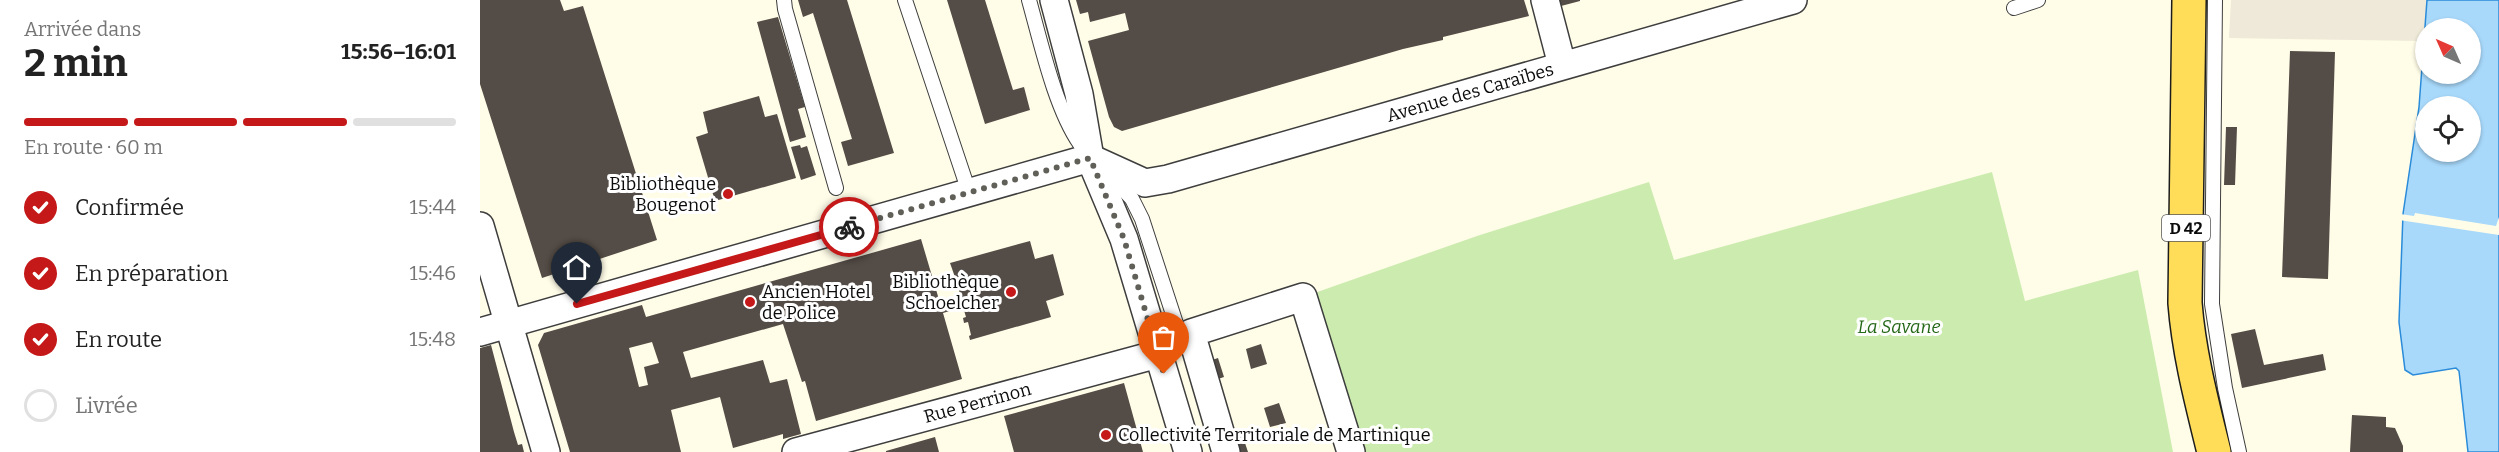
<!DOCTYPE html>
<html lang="fr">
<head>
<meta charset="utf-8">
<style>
	:root { --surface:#fff; --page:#f2f2f2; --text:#222; --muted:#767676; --line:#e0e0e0; --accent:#c51819 }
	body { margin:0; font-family:Bitter,serif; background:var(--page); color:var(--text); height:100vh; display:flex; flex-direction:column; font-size:22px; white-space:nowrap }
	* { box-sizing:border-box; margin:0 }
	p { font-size:20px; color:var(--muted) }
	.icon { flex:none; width:33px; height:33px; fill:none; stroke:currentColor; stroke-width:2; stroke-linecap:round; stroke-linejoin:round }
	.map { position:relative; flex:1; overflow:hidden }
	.side { display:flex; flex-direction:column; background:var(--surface); width:480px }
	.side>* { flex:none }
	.needle { width:39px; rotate:315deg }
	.buttons { position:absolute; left:1935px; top:18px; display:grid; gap:12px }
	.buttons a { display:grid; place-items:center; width:66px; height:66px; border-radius:50%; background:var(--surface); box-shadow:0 2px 4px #0004; font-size:30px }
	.pin { position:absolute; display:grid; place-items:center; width:51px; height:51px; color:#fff; margin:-62px -26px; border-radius:50% 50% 50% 0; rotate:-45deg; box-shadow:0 0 6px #0007 }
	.pin .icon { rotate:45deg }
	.courier { position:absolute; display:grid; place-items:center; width:60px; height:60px; margin:-30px; border:4px solid #c51819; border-radius:50%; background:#fff; color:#222; box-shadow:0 2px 8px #0007 }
	.head em { font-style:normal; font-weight:700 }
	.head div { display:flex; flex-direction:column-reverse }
	.head { display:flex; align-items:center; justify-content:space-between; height:102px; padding:0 24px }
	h1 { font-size:39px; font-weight:700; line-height:45px }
	.bar { display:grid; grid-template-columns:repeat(4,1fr); gap:9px 6px; align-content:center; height:72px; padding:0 24px }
	.bar i { height:8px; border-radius:4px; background:var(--line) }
	.bar .selected { background:var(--accent) }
	.bar p { grid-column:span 4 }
	ol { padding:0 24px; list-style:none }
	li { display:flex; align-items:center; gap:18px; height:66px }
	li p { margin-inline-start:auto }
	li .icon { padding:6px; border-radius:50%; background:var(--accent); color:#fff; stroke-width:4 }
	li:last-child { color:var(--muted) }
	li i { width:33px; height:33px; border:3px solid var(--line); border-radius:50% }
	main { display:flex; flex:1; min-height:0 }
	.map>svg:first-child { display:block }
	.green { fill:#ccecaf }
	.plaza { fill:#eee9d8 }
	.water { fill:#a8d9fb; stroke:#298bd9; stroke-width:1.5; fill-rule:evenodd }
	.pier { fill:#fffce8 }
	.building { fill:#544c46; fill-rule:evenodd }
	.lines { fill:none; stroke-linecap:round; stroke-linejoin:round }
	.lane-casing { stroke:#3e3e3e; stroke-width:16 }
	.street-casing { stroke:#3e3e3e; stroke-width:30 }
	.primary-casing { stroke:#1c1c1c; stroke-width:36 }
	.lane { stroke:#fff; stroke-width:14 }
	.street { stroke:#fff; stroke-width:27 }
	.primary { stroke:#ffdd58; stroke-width:33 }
	.done { stroke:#605f58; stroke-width:6; stroke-dasharray:0 10.8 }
	.route { stroke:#c51819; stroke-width:8 }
	.poi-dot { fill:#c51819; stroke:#fff; stroke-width:2 }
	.labels { text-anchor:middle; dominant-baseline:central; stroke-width:6; stroke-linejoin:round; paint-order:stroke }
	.shield { fill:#fff; stroke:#545454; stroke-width:1.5 }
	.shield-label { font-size:16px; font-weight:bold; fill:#0b0b0b }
	.street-label { font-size:18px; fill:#0b0b0b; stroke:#fff }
	.poi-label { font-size:18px; fill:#0b0b0b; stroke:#fff; text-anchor:end }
	.park-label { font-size:18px; font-style:italic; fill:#246717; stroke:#fff }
</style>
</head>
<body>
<main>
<section class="side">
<div class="head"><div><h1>2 min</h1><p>Arrivée dans</p></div><em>15:56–16:01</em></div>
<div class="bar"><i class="selected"></i><i class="selected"></i><i class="selected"></i><i></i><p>En route · 60 m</p></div>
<ol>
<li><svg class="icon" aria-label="check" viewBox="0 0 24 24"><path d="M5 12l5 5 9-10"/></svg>Confirmée<p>15:44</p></li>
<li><svg class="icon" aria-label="check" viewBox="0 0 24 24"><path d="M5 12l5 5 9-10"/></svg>En préparation<p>15:46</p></li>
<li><svg class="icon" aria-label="check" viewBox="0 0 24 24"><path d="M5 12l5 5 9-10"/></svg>En route<p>15:48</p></li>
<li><i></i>Livrée</li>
</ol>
</section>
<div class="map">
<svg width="2019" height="452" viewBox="0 0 2019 452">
	<rect width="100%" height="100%" fill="#fffce8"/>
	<path class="green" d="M1512,172L1545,301L1658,270L1693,452H871L823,297L997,236L1169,182L1194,260Z"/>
	<path class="plaza" d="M1751,0H1947L1944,41L1749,38Z"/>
	<path class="water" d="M1947,0H2019V452H1988L1979,371L1976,368L1933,375L1925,370L1919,322L1923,214L1939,107ZM1946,28H1990V74H1946ZM1946,106H1990V152H1946Z"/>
	<path class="pier" d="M1935,213L2016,226L2019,217V235L1919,220L1920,214L1934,216Z"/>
	<path class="building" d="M0,0H80L84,11L103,6L177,240L62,278L0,84Z
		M318,0H367L414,153L368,166L361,142L372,139L333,13L323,17Z
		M467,0H505L533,90L544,87L550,110L505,124Z
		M596,0H1044L1049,16L963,37V40L923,49L642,131L634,127L629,117L608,41L649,30L645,13L610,22L608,12L600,14Z
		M1079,0H1100V1L1081,6Z
		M298,17L325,107L318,109L326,137L310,142L277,22Z
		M1810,51L1855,52L1848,279L1802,277Z
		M279,96L285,117L297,114L316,178L235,201L216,137L228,133L223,112Z
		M1746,127H1757L1755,185H1744Z
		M320,145L321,148L327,146L336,175L321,180L311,147Z
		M441,239L460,303L481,297L478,287L474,288L473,281L476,280L470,263L550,241L555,259L573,254L584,295L566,301L571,317L490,340L489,336L491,335L488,322L484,323L483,318L486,317L483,307L463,313L482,379L336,421L325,381L322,382L303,324L203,352L211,378L283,360L290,383L307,379L321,434L303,439V434L253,448L240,397L191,410L201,452H90L58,345L64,333L162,305L166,317ZM172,342L179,363L164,367L168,385L159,387L149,348Z
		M1775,329L1784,365L1843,354L1846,370L1762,388L1751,334Z
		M781,344L787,364L771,369L766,349Z
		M11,345L34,432L38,445L42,444L44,452H0V348Z
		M738,358L744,377L729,382L723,363Z
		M644,383L663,452H534L524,416Z
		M799,403L806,423L790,427L784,408Z
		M1872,415L1906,417V427L1915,428L1923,446V452H1870Z
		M762,434L768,452H751L747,439Z
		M455,437L459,452H406V451Z"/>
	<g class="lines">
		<g class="lane-casing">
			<path id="lane" d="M304,0L305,9L356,188
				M425,0L489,192
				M549,0C561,43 575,108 600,144
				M1735,0L1732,304L1745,388L1759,452
				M1534,8L1558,0
				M630,175L652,199L662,219L703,345"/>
		</g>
		<g class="street-casing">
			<g id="street">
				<path d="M574,0L599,94L610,158L644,239L708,452"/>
				<path d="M1065,0L1082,65"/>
				<path id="s1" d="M610,158L665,183L688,179L1313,0"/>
				<path d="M0,226L66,452"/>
				<path d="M0,332L610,158"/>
				<path id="s2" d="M316,452L678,354"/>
				<path d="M746,452L711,333L823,297L871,452"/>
			</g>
		</g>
		<g class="primary-casing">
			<path id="primary" d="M1709,0L1705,303C1709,354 1722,403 1734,452"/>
		</g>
		<use href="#lane" class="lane"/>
		<use href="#street" class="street"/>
		<use href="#primary" class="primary"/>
	</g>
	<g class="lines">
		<path class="done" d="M369,227L610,158L644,239L684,374"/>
		<path class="route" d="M97,304L369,227"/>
	</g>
	<g class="poi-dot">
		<circle cx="248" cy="194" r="6"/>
		<circle cx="531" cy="292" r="6"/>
		<circle cx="270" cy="302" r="6"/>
		<circle cx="626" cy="435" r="6"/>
	</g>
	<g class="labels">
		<rect class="shield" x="1682" y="215" width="48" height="26" rx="4.5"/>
		<g class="shield-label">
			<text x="1706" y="228">D 42</text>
		</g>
		<g class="street-label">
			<text stroke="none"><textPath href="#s1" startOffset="398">Avenue des Caraïbes</textPath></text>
			<text stroke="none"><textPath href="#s2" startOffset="188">Rue Perrinon</textPath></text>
		</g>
		<g class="poi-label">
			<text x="236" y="184">Bibliothèque<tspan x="236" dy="21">Bougenot</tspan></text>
			<text x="519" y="282">Bibliothèque<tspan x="519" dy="21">Schoelcher</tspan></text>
			<text x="282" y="292" text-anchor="start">Ancien Hotel<tspan x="282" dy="21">de Police</tspan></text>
			<text x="638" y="435" text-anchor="start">Collectivité Territoriale de Martinique</text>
		</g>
		<g class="park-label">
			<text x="1419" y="327">La Savane</text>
		</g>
	</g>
</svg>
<div class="buttons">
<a><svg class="needle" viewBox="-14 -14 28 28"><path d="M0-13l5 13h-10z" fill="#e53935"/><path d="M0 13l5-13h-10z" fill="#767676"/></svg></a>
<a><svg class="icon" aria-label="locate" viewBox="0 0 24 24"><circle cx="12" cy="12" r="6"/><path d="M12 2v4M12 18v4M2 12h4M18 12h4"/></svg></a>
</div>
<div class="pin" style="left:684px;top:374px;background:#ea580c"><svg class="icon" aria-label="bag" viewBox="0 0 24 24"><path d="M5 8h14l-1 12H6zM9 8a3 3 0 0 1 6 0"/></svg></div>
<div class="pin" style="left:97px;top:304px;background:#1f2937"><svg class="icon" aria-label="home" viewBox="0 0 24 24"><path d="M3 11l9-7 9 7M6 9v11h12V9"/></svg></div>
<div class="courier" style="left:369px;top:227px"><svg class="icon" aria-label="bike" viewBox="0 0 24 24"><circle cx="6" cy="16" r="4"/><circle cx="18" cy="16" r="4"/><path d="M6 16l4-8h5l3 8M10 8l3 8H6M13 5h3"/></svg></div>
</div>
</main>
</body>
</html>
